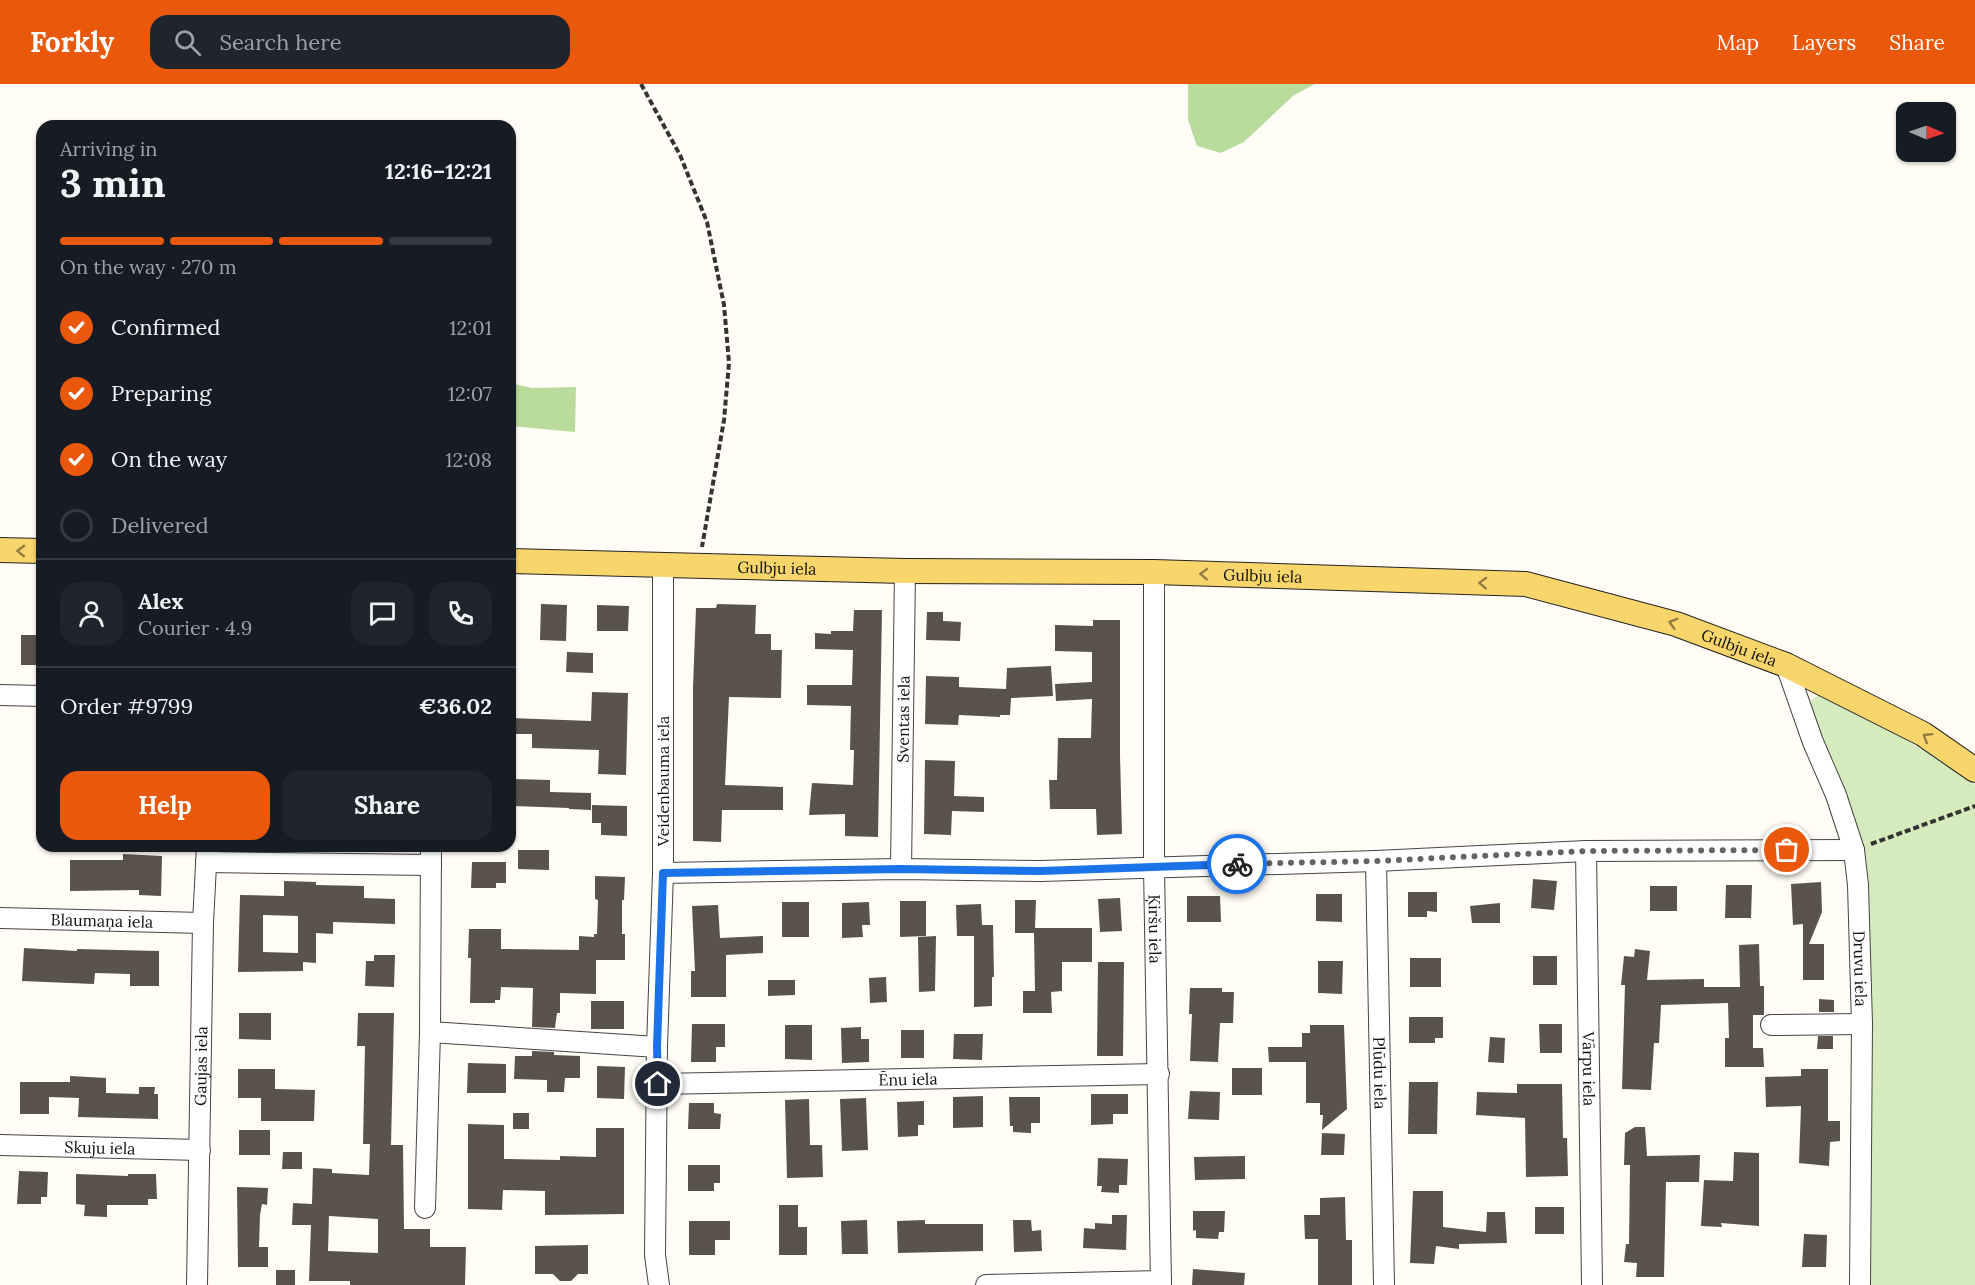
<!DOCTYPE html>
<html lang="en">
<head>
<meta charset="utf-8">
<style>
	:root { --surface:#171b24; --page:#20242c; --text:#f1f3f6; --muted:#9ea1a6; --line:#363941; --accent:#ea580c }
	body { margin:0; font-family:Lora,serif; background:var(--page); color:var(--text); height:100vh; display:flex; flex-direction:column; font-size:22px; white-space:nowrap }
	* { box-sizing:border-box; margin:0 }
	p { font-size:20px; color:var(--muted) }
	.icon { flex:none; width:33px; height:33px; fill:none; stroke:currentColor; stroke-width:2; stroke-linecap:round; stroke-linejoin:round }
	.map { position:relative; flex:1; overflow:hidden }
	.drawer { position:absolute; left:36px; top:36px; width:480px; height:732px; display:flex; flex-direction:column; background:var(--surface); border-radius:18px; box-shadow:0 2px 4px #0004 }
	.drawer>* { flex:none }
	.needle { width:39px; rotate:92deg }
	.controls { position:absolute; left:1896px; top:18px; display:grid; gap:12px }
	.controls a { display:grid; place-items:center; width:60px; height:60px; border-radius:12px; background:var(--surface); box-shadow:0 2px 4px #0004; font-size:30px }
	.pin { position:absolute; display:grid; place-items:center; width:51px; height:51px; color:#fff; margin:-26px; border:3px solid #fff; border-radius:50%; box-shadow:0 2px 6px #0007 }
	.courier { position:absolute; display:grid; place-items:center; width:60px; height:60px; margin:-30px; border:4px solid #1a73e8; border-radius:50%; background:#fff; color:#222; box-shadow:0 2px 8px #0007 }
	.head em { font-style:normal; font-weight:800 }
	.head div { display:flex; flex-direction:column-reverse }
	.head { display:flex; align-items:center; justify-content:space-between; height:102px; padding:0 24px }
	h1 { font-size:39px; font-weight:800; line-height:45px }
	.bar { display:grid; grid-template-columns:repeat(4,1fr); gap:9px 6px; align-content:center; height:72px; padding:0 24px }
	.bar i { height:8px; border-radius:4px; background:var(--line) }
	.bar .on { background:var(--accent) }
	.bar p { grid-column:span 4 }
	.line { display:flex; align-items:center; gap:15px; padding:0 24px; border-top:2px solid var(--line) }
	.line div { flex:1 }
	.round { display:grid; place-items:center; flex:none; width:63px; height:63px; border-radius:18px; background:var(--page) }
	ol { padding:0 24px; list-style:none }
	li { display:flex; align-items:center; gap:18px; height:66px }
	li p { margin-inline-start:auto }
	li .icon { padding:6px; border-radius:50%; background:var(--accent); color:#fff; stroke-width:4 }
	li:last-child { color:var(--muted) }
	li i { width:33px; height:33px; border:3px solid var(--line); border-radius:50% }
	.button { display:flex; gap:12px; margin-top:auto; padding:12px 24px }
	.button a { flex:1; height:69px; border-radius:18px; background:var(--accent); color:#fff; font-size:24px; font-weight:800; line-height:69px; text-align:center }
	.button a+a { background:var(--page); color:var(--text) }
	header { display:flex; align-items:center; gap:36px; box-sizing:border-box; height:84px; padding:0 30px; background:var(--accent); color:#fff }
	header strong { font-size:28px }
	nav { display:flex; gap:33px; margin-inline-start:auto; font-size:21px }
	.search { width:420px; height:54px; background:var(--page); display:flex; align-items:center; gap:15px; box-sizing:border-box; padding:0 21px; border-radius:18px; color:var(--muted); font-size:22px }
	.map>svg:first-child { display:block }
	.green { fill:#d5ebbd }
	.forest { fill:#b9dc9c }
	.building { fill:#5a524d; fill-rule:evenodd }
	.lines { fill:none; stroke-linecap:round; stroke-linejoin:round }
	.minor-casing { stroke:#444; stroke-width:22 }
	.major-casing { stroke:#222; stroke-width:26 }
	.path { stroke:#333; stroke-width:4; stroke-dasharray:6 3; stroke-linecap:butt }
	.minor { stroke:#fff; stroke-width:20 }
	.major { stroke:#f9d66b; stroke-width:24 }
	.oneway { stroke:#917d42 }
	.done { stroke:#646461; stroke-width:6; stroke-dasharray:0 10.8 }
	.route { stroke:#1a73e8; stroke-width:8 }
	.labels { text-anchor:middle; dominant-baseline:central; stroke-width:6; stroke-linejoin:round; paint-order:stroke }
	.street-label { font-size:16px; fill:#111; stroke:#fff }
</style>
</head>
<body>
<header>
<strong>Forkly</strong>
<div class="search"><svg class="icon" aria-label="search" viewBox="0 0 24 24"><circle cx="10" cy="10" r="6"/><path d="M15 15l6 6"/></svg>Search here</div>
<nav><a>Map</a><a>Layers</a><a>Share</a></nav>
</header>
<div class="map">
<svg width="1975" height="1201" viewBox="0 0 1975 1201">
	<rect width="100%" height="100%" fill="#fffdf5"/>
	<path class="green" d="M1820,610C1874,637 1926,665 1975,701V1201H1871L1872,937L1864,786L1808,628L1811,616Z"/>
	<path class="forest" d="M1188,0H1315L1294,11L1244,58L1221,69L1197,62L1188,36Z
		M510,299L532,304L576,303L575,348L510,342Z"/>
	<path class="building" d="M541,520L567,521L566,557L540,556Z
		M717,520L756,521L755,550H771V566H782L781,614L729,613L725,701L783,703V726H722L721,758L693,757V603L696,524H716Z
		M597,521L629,522L628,547H597Z
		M854,526H882L878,753L845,752V730L809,731L812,699L853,701L854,666H850L851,622L807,621V601H852L853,566L815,565V549L831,550V547H853Z
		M927,528H943V537L961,538L960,557L926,556Z
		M1093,536H1120V671L1122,750L1097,751L1096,725H1050L1049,696H1057L1058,654H1091L1092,615L1056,617L1055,600L1092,598V568L1055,567V541L1093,542Z
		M21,551H42V581H21Z
		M567,568L593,569V589L566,588Z
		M1051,582L1053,612L1011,614L1010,631H1000V633L959,631L958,641L925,640L926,592L959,593V603L1006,605L1007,584Z
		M592,608L628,609L626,691L598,690L599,666L532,664V650H510V634L591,637Z
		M925,676L955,677L954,712L984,713V728L952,727L951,751L924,750Z
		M514,695L550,696V708L591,709V726L569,725V724L513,722Z
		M592,721L627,722V752L601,751V739H592Z
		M518,766H549V786L518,785Z
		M123,770L162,772L161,812L139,811V806L70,807V776H123Z
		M472,778H506V799H496V804H471Z
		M595,792L625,793L624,816H622V850H625V876H596V910L560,909V929H557L555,944L532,943L533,904L501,903L500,916H495V919H470L471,874H468L469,845H501V865L579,866V852L594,853V850H597L598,816L595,815Z
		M1533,795L1557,797L1554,826L1531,824Z
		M284,797L316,798V801L364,802V814L395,815V840L333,838V850L316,849V879L303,878V887L238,888L240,811L284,812ZM263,831L298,832V869L263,868Z
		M1821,798L1822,828L1809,860H1824V896H1803V840L1793,841L1791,800Z
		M1726,801H1752L1751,834H1725Z
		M1650,802H1677V827H1650Z
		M1408,808H1437V828L1427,827V833H1408Z
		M1316,810H1342V838L1316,837Z
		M1187,812H1220L1221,838H1187Z
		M1120,814L1122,847L1100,848L1098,815Z
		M1015,816H1036L1035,844H1092V878H1062V907L1051,908L1052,929H1023V907H1035L1034,849H1015Z
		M900,817H926V852L900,853Z
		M782,818H809V853H782Z
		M869,818L870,841H862L863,853L842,854V819Z
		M1500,819V839H1472L1470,822Z
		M981,820L982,841H993L994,893H992V922L974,923V852H957L956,821Z
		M718,821L720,854L763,852V869L726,871V913H691V887H695L692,822Z
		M936,852L935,907L919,908L918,853Z
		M1759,860L1760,902H1764V931H1753V964H1763L1764,983H1725V954H1729L1728,919L1661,921L1659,959H1654L1651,1006L1622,1005L1625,901H1621L1624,872L1634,873L1635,865L1650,867L1647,896L1704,895V903H1740L1739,861Z
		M24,864L77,867V865L159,867V902H130V890L95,889L94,900L22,897Z
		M374,871H395L394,903L365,902L366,877H374Z
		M1533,872H1557V901H1533Z
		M1410,874H1441V903H1410Z
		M1318,877H1343L1342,910L1318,909Z
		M1098,878H1124L1123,972H1097Z
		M886,893L887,918L870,919L869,894Z
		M768,896H795V911L768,912Z
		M1190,904H1222V908H1234L1233,939H1220L1218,978L1190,977L1192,930H1189Z
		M1819,915L1834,916V928H1819Z
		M591,917H624V945H591Z
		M239,929H271V956L239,955Z
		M358,929H394L391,1061H403L404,1145H430V1163H466L465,1201H350V1197H309L311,1141H292L293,1119L312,1120L313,1084L332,1085V1089L369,1091L370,1060H363L365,962H357ZM329,1132L378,1135V1169L328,1167Z
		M1409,933H1443V954H1435V959H1409Z
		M692,940H725V963H716V978H691Z
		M1539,940H1562V969H1540Z
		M785,941H812V976L785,975Z
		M1310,941H1344L1347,1025L1322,1046L1323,1031H1320V1019H1306V978H1269L1268,963H1302V949H1310Z
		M861,943V955H869V978L842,979L841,944Z
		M901,946H924V974H901Z
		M954,950H983L982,976L953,975Z
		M1818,952H1833V965H1817Z
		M1490,953L1505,954L1504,979L1488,978Z
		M532,967L554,968V971L580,972V994H565L564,1008H547V996L514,995L515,972H532Z
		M468,979L506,980V1009H467Z
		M597,982L625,983L624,1015L597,1014Z
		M1232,984H1262V1011H1232Z
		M238,985H275V1005L315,1006L314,1037H261V1014H238Z
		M1801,985H1828V1037H1840V1057L1830,1058L1829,1082L1799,1079L1801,1022L1766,1023L1765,993L1801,992Z
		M70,992L106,994V1009L139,1010V1003H155L154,1010H158V1035L78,1033L79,1014L49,1013V1030H20V998H70Z
		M1409,998H1438L1437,1050H1408Z
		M1517,1000H1562L1563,1054H1567L1568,1092L1526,1093L1525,1034L1476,1031L1477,1008L1517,1009Z
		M1190,1007L1220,1008L1219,1036L1188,1035Z
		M1091,1010H1128V1030H1113V1040L1091,1041Z
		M983,1012V1043L953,1044V1013Z
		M1009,1013H1040V1039H1031V1049L1013,1048V1042H1010Z
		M866,1014L868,1066L842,1067L840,1015Z
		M809,1015L810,1061H822L823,1093L787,1094L785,1016Z
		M924,1017V1041H918V1052L898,1053L897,1018Z
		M689,1019H714V1029L721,1030L720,1045H688Z
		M513,1029H529V1045H513Z
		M468,1040L504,1041V1075L560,1076V1072L596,1073V1044H624V1130L545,1131V1107L503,1106L502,1126L468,1125Z
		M1635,1043H1645L1647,1072L1700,1071L1699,1098H1666L1664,1193H1636L1637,1179L1624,1178L1626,1160H1629L1630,1081H1624L1625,1049Z
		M239,1046H270V1071H239Z
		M1322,1049L1345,1050L1344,1071H1321Z
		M283,1068H302V1085H282Z
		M1734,1068L1759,1069V1142L1721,1139L1722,1143L1701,1142L1704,1096L1733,1097Z
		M1245,1072V1095L1195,1096L1194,1073Z
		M1098,1074L1128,1075L1127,1101H1119V1109L1101,1108L1102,1102H1097Z
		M688,1081H720V1099H714V1107H688Z
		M19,1087L48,1088L47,1113H41V1120H17Z
		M76,1090L128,1092V1090H156L157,1115H148V1121H107V1133L84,1132L85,1121L76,1120Z
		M237,1103L268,1104L267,1121L262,1120L260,1131L259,1163H268V1183H238Z
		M1413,1107H1443V1143L1486,1148L1487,1128H1505L1507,1159L1459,1160V1165L1436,1162L1434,1180L1410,1179Z
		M1345,1113L1346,1156H1352V1201H1318V1155H1305L1304,1131H1320V1114Z
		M779,1121H798V1143H807V1171H779Z
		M1535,1123H1564V1150H1535Z
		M1193,1127H1225L1224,1148H1219L1218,1155L1196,1154V1146L1193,1147Z
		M1112,1131H1127L1126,1166L1083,1164L1084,1144L1095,1145V1139L1112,1140Z
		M867,1136L868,1170H842L841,1137Z
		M925,1136V1140H983V1167L898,1169L897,1137Z
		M1013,1136H1031L1032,1147L1041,1146L1042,1167L1014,1168Z
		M689,1137H730V1156H715V1171H689Z
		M1804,1150L1827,1151L1826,1183H1802Z
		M588,1161V1190H578L571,1197H560L553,1190H535V1162Z
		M1193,1185L1245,1189L1244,1201H1192Z
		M276,1186H295V1201H276Z"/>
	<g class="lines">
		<g class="minor-casing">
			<g id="minor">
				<path id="s1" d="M1154,488V782L1161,1201"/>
				<path id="s2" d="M1786,581L1813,658L1836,711L1854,766L1858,801L1862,940L1860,1201"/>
				<path d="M0,611L42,612"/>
				<path id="s3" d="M1586,767L1592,1201"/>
				<path id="s4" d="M1376,777L1384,1201"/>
				<path d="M206,778L431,781"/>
				<path id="s5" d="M901,785L905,487"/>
				<path d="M663,789L901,785L1041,787L1376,777L1586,767L1854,766"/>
				<path id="s6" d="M0,834L203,839"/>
				<path d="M1771,941L1862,940"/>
				<path d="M430,948L657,963"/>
				<path id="s7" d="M658,1000L1159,990"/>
				<path id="s8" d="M0,1061L200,1066"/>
				<path d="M425,1124L430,948L431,762"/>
				<path id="s9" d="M197,1201L203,839L207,762"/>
				<path d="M659,1201L655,1171L657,963L663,789V481"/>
				<path d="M986,1201L1161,1197"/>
			</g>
		</g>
		<g class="major-casing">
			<g id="major">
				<path d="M0,466L42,467"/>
				<path id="s10" d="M510,477L905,487L1154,488L1526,500L1676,540L1786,581L1923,650L1975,686"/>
			</g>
		</g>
		<path class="path" d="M641,0L680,71L707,138L724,221L729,279L724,336L702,463
			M1871,760L1975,722"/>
		<use href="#minor" class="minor"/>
		<use href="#major" class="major"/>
	</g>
	<defs><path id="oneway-chevron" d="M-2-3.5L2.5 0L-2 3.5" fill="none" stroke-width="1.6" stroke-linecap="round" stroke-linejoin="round" transform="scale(1.5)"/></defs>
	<g class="oneway">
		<use href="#oneway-chevron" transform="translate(21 467) rotate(-179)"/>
		<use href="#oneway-chevron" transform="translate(1204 490) rotate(-178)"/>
		<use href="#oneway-chevron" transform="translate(1483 499) rotate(-178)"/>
		<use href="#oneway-chevron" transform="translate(1673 539) rotate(-163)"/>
		<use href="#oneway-chevron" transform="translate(1927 653) rotate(-148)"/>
	</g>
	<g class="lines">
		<path class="done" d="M1237,780L1376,777L1586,767L1787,766"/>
		<path class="route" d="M658,1000L657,963L663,789L901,785L1041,787L1237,780"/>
	</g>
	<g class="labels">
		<g class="street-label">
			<text stroke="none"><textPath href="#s10" startOffset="267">Gulbju iela</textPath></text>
			<text stroke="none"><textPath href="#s10" startOffset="753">Gulbju iela</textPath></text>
			<text stroke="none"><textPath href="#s10" startOffset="1239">Gulbju iela</textPath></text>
			<text stroke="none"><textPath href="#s5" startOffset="150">Sventas iela</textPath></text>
			<text transform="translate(663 697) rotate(-90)">Veidenbauma iela</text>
			<text stroke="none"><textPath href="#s6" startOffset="102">Blaumaņa iela</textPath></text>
			<text stroke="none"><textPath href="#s1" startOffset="357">Ķiršu iela</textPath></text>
			<text stroke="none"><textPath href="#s2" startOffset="316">Druvu iela</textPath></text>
			<text stroke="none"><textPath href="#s9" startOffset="219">Gaujas iela</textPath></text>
			<text stroke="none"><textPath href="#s3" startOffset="218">Vārpu iela</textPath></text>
			<text stroke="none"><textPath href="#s4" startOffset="212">Plūdu iela</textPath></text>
			<text stroke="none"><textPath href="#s7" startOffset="250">Ēnu iela</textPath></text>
			<text stroke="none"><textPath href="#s8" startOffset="100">Skuju iela</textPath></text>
		</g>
	</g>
</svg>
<div class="controls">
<a><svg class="needle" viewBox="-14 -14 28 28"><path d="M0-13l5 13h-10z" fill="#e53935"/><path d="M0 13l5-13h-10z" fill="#9ea1a6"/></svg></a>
</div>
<div class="pin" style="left:1787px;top:766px;background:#ea580c"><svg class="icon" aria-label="bag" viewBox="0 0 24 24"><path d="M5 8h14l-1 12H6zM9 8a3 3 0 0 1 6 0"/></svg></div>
<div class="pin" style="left:658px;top:1000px;background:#1f2937"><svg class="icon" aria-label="home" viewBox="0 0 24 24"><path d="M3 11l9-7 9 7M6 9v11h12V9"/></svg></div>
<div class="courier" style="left:1237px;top:780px"><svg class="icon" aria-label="bike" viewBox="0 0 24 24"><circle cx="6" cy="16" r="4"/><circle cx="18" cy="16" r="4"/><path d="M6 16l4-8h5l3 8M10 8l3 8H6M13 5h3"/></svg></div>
<section class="drawer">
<div class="head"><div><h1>3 min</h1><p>Arriving in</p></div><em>12:16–12:21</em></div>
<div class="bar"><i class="on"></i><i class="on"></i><i class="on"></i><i></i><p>On the way · 270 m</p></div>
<ol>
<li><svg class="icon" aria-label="check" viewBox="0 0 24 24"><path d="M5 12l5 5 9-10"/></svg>Confirmed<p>12:01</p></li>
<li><svg class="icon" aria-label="check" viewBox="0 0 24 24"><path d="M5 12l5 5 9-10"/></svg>Preparing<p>12:07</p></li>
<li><svg class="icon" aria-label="check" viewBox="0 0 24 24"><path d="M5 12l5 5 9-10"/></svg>On the way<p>12:08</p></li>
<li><i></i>Delivered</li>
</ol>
<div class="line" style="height:108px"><a class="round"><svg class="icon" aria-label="person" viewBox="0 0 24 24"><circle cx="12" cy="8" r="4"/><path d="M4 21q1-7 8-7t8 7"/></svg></a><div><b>Alex</b><p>Courier · 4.9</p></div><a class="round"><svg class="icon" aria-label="chat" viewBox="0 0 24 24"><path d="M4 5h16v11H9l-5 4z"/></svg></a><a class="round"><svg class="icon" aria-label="phone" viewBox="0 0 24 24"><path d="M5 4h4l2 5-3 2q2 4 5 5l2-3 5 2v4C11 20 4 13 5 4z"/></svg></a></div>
<div class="line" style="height:78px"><div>Order #9799</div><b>€36.02</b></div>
<div class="button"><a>Help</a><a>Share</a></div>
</section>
</div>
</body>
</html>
